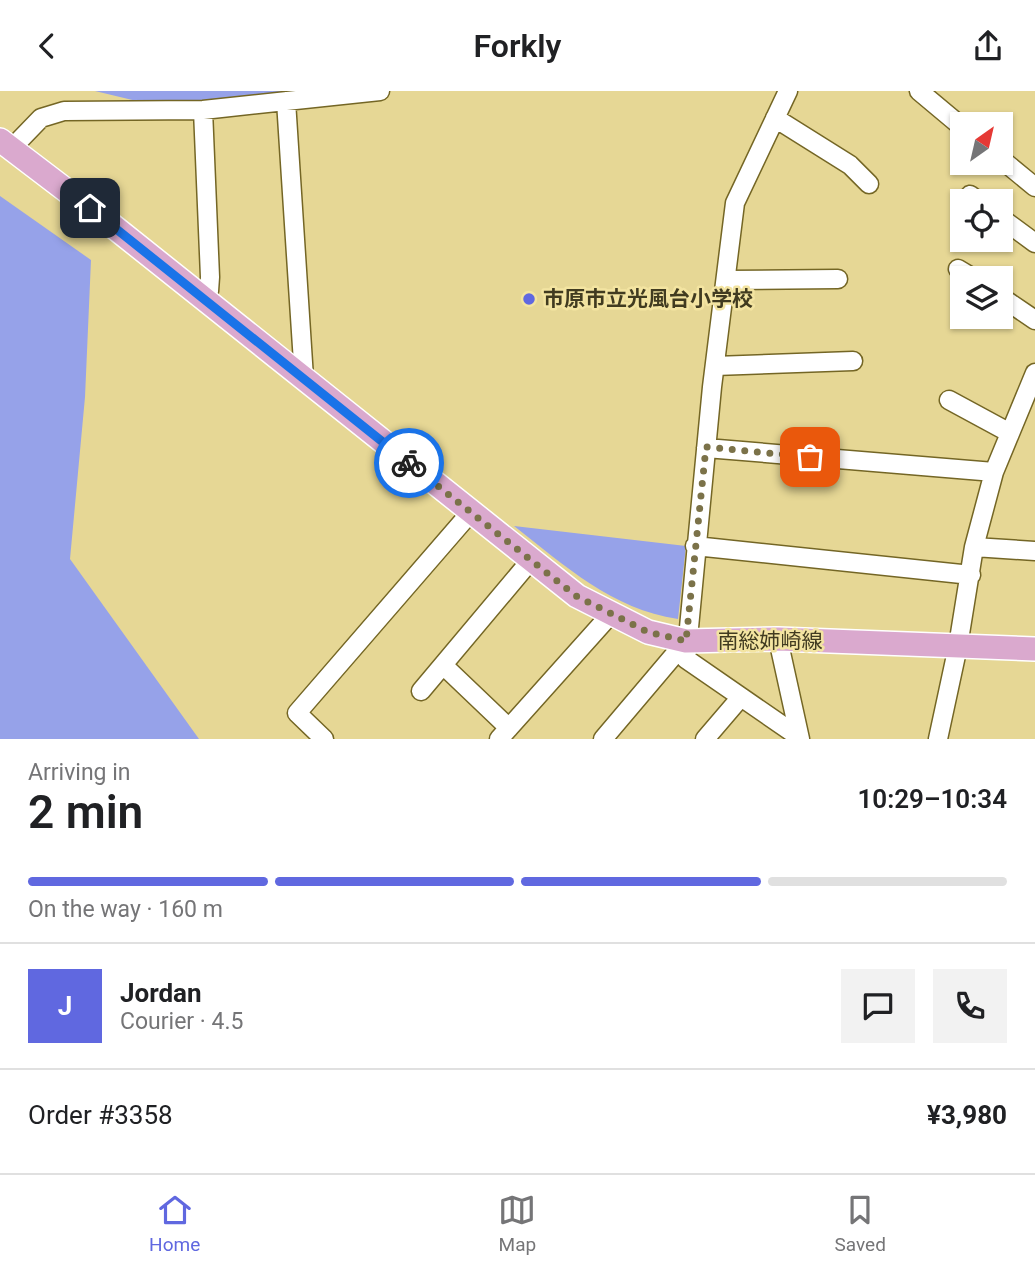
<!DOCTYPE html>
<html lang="en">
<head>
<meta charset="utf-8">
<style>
	:root { --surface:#fff; --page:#f2f2f2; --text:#202124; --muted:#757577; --line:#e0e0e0; --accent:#6068e0 }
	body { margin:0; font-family:Roboto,"Noto Sans JP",sans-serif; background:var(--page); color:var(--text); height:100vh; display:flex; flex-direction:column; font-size:26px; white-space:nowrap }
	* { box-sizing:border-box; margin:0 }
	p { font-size:23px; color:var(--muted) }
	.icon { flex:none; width:38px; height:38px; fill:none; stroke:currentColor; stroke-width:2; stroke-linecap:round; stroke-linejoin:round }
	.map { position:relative; height:648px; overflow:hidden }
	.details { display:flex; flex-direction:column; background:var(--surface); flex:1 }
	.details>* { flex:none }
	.needle { width:46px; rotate:34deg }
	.controls { position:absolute; left:950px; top:21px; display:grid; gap:14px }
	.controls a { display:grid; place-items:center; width:63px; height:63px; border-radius:0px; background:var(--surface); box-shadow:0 2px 5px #0004; font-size:35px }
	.pin { position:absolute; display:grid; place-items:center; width:60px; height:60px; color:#fff; margin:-30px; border-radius:14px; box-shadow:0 4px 10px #0006 }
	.courier { position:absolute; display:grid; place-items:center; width:70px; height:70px; margin:-35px; border:5px solid #1a73e8; border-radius:50%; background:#fff; color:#222; box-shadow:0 2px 9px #0007 }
	.overview em { font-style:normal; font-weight:600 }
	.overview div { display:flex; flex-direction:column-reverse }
	.overview { display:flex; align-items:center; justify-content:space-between; height:119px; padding:0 28px }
	h1 { font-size:46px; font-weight:600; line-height:52px }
	.bar { display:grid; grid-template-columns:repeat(4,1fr); gap:10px 7px; align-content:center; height:84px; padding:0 28px }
	.bar i { height:9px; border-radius:5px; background:var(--line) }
	.bar .current { background:var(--accent) }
	.bar p { grid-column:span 4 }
	.line { display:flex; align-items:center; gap:18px; padding:0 28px; border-top:2px solid var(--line) }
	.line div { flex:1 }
	.round { display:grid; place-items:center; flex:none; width:74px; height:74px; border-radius:0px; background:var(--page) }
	header { display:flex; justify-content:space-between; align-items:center; height:91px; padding:0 28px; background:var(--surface); font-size:32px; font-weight:600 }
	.dock { display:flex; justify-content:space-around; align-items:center; height:98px; border-top:2px solid var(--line); background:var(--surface); font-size:19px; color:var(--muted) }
	.dock a { display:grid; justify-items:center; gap:4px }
	.dock .current { color:var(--accent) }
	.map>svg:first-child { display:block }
	.green { fill:#96a2e9 }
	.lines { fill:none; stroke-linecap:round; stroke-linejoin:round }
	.minor-casing { stroke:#746625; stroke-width:21 }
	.major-casing { stroke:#fff; stroke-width:26 }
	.minor { stroke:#fff; stroke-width:18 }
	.major { stroke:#daa9ce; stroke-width:23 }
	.done { stroke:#7b7249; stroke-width:7; stroke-dasharray:0 12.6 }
	.route { stroke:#1a73e8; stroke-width:9 }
	.poi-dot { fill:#6068e0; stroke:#f3e4a1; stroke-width:2.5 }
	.labels { text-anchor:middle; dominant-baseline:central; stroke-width:5; stroke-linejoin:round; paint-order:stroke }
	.poi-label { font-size:21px; font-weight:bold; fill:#413b20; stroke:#f3e4a1; text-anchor:start }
	.street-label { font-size:21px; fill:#413b20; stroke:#f3e4a1 }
</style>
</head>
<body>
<header><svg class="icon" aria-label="back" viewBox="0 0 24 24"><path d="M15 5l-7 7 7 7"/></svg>Forkly<svg class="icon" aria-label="share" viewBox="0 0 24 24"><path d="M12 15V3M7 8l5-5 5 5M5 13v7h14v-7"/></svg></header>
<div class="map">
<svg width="1035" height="648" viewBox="0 0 1035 648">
	<rect width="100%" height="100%" fill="#e6d795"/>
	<path class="green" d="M95,0H341L174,19Z
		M0,105L91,169L85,306L70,468L199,648H0Z
		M514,435L686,455L678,528C612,518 565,475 514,435Z"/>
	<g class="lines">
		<g class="minor-casing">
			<path id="minor" d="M788,0L735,112L712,296L686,568L799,646
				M919,0L962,36
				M286,10L304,287
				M775,27L850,74L869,93
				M12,57L41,27L64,20L203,19L380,0
				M1001,68L1035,96
				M970,104L978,110
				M1001,127L1035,152
				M958,178L973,187
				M727,189L838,188
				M1001,206L1035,229
				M203,208L209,200L210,186L203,19
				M715,275L853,270
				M949,309L1010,342
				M706,357L994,381
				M695,455L971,484
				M974,456L1035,460
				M778,548L800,648
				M443,574L509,637
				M421,600L531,469
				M324,648L297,622L471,421
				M499,648L610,524
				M603,648L686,550
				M705,648L741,606
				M938,648L958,555L974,456L994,381L1035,282"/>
		</g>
		<g class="major-casing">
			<path id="major" d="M0,49L109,132L577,505L648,541L686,550L778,548L1035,558"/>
		</g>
		<use href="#minor" class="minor"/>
		<use href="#major" class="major"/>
	</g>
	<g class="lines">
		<path class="done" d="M409,372L576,505L648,541L686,550L706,356L810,366"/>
		<path class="route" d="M90,117L409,372"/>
	</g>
	<circle class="poi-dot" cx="529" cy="208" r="7"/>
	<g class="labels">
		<g class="poi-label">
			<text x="543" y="208">市原市立光風台小学校</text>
		</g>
		<g class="street-label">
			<text x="770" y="550">南総姉崎線</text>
		</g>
	</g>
</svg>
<div class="controls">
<a><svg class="needle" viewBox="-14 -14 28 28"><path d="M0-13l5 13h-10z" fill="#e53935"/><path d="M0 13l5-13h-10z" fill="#757577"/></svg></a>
<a><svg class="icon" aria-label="locate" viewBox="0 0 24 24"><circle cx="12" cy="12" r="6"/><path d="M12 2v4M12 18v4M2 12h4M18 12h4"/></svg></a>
<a><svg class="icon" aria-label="layers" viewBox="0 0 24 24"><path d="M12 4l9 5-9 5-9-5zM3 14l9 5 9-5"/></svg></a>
</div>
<div class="pin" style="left:810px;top:366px;background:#ea580c"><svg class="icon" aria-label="bag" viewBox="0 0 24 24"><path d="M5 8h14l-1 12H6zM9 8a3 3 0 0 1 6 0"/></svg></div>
<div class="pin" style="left:90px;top:117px;background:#1f2937"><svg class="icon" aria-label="home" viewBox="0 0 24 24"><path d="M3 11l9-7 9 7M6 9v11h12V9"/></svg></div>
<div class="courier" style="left:409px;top:372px"><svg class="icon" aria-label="bike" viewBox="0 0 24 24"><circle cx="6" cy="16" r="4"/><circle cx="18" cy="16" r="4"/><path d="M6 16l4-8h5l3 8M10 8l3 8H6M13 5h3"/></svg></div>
</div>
<section class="details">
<div class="overview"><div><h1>2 min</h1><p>Arriving in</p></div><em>10:29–10:34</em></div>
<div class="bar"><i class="current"></i><i class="current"></i><i class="current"></i><i></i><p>On the way · 160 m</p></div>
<div class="line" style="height:126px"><b class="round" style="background:var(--accent);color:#fff">J</b><div><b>Jordan</b><p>Courier · 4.5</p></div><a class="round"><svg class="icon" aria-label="chat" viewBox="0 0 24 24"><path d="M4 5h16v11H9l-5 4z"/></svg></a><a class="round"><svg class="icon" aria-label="phone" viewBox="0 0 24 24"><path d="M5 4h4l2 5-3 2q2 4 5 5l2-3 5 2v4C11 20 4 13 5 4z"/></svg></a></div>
<div class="line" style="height:91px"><div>Order #3358</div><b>¥3,980</b></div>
</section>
<nav class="dock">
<a class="current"><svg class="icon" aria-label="home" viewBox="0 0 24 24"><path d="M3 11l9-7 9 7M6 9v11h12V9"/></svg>Home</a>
<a><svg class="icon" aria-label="map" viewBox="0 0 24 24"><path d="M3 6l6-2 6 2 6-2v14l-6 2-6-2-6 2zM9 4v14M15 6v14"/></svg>Map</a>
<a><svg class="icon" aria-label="saved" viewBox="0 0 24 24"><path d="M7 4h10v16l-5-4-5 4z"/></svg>Saved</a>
</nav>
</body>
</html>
